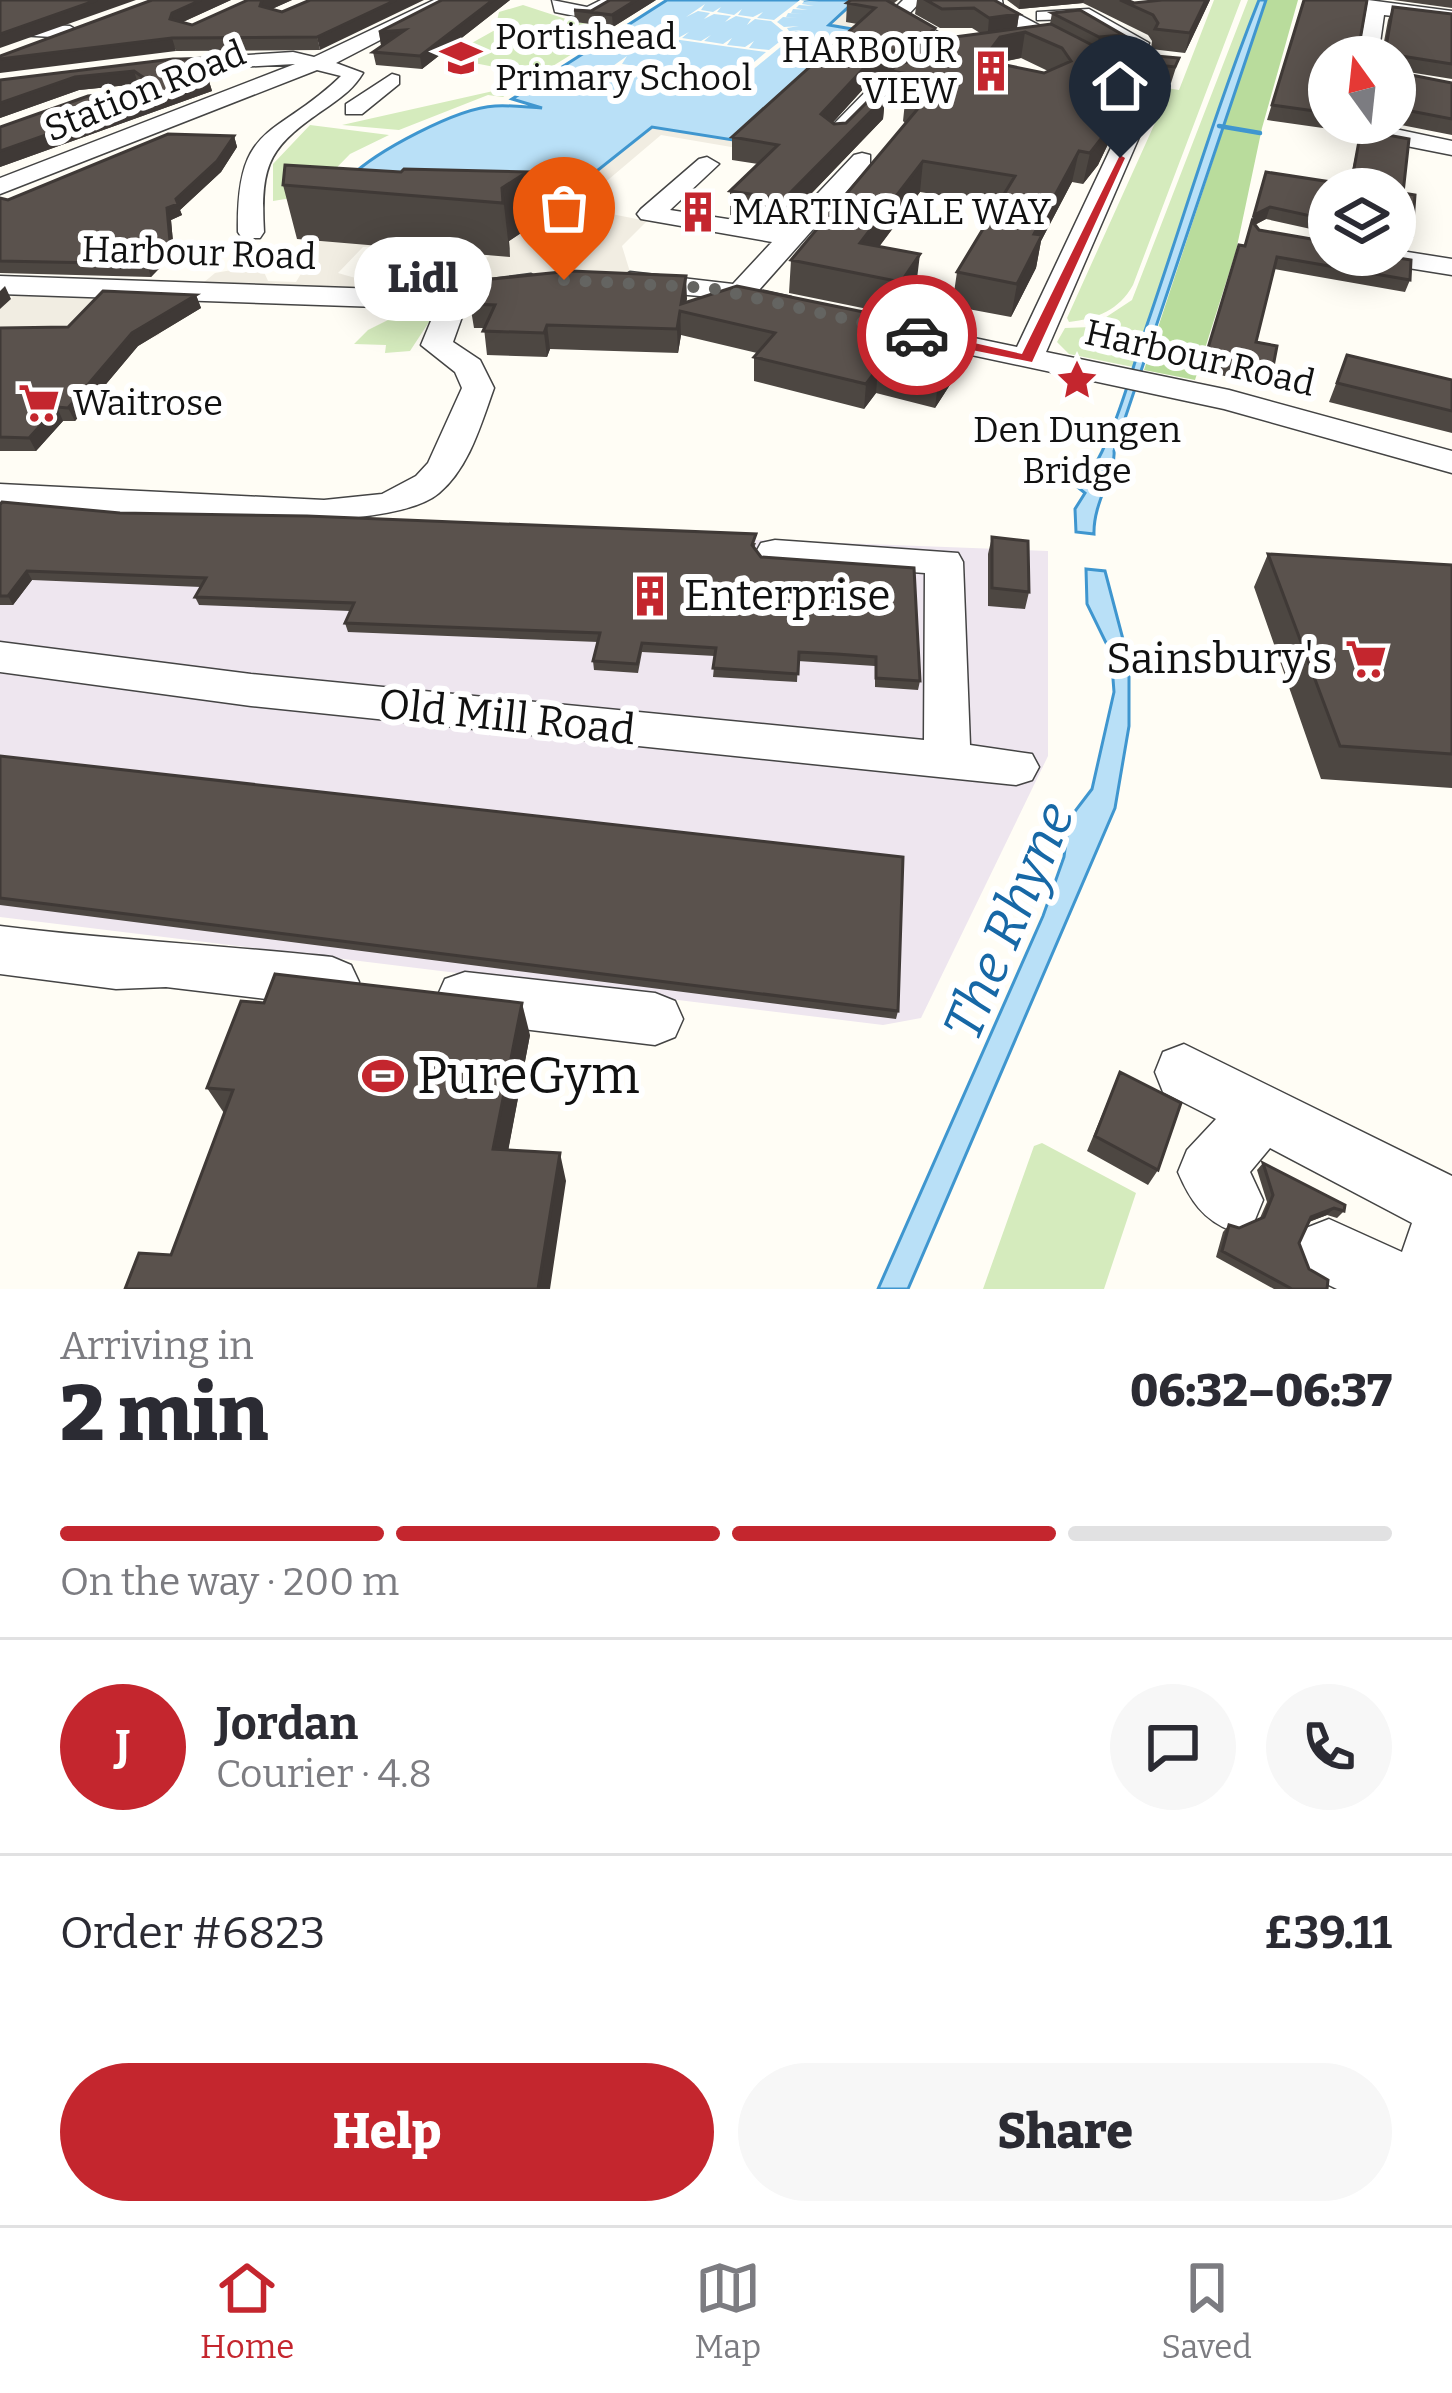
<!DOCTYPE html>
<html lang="en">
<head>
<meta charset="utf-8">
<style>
	:root { --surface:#fff; --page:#f7f7f7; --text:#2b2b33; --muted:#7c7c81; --line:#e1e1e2; --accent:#c4262e }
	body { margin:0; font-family:Bitter,serif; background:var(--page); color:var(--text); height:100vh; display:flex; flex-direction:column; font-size:45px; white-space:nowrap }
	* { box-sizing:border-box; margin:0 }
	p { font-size:39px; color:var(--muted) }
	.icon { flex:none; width:66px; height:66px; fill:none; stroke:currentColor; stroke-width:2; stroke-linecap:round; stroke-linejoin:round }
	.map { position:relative; height:1289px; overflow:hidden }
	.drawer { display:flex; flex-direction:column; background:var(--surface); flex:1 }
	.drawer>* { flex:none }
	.needle { width:78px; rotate:345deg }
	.controls { position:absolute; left:1308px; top:36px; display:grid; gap:24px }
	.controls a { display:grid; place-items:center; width:108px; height:108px; border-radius:50%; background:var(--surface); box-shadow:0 6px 30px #0003; font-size:60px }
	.pin { position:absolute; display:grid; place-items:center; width:102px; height:102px; color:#fff; margin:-123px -51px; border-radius:50% 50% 50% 0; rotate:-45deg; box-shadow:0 0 12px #0007 }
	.pin .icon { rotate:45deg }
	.courier { position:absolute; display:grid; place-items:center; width:120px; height:120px; margin:-60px; border:9px solid #c4262e; border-radius:50%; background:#fff; color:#222; box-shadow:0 3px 15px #0007 }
	.bubble { position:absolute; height:84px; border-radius:42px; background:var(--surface); box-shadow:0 6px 30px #0003; font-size:39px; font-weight:800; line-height:84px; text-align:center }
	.summary em { font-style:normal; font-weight:800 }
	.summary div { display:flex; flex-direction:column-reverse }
	.summary { display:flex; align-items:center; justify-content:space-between; height:204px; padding:0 60px }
	h1 { font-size:78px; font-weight:800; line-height:90px }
	.bar { display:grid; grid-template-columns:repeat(4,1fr); gap:18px 12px; align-content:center; height:144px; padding:0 60px }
	.bar i { height:15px; border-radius:9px; background:var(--line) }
	.bar .on { background:var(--accent) }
	.bar p { grid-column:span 4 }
	.line { display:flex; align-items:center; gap:30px; padding:0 60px; border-top:3px solid var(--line) }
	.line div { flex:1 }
	.round { display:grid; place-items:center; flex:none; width:126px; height:126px; border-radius:63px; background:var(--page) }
	.cta { display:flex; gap:24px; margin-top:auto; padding:24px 60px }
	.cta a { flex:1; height:138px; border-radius:72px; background:var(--accent); color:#fff; font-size:48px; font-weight:800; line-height:138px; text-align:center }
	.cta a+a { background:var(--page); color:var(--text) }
	.menu { display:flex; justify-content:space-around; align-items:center; height:168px; border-top:3px solid var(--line); background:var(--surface); font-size:33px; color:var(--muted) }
	.menu a { display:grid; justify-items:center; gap:6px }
	.menu .on { color:var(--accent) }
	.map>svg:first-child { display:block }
	.industrial { fill:#eee6ef }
	.green { fill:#d5ebbd }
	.forest { fill:#b9dc9c }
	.plaza { fill:#f1ede2; fill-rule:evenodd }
	.water { fill:#b9e0f7; stroke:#3f96cf; stroke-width:3 }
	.pier { fill:#fffdf5 }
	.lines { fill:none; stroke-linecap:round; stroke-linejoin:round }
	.stream { stroke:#3f96cf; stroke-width:4.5 }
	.minor-casing { stroke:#444; stroke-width:3 }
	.minor { fill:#fff; fill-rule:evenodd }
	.wall { fill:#4d4742; fill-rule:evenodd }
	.shaded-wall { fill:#3f3936 }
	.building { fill:#5a524d; stroke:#3f3936; stroke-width:3; fill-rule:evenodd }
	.route { fill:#c4262e }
	.done { stroke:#646461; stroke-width:12; stroke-dasharray:0 21.6 }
	.labels { text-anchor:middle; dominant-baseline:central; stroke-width:12; stroke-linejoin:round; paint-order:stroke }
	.far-poi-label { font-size:36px; fill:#111; stroke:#fff; text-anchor:start }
	.far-street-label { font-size:36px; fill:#111; stroke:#fff }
	.poi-label { font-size:42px; fill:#111; stroke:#fff; text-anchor:start }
	.street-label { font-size:42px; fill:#111; stroke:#fff }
	.near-poi-label { font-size:51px; fill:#111; stroke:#fff; text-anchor:start }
	.near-water-label { font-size:54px; font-style:italic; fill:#1768a6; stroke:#fff }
</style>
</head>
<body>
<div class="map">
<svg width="1452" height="1289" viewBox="0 0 1452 1289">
	<rect width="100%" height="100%" fill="#fffdf5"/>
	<path class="industrial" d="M0,511L1048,551V756L921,1018L883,1025L0,917Z"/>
	<path class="green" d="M1214,0H1241L1133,285C1119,310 1097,319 1069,322L1067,318L1164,103L1147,85L1179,90Z
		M1248,0H1259L1221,100L1211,142L1133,367L1069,354L1057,342L1065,328L1091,327L1132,300Z
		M523,5L575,22L614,28L548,69L510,70L469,62L488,53L470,44L495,30L499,12Z
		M520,85L503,97L488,95L399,130L342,125Z
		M310,125L389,135L350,154L310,195L273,201V164Z
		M408,310L425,312L431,319L410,351L385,353L386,345L354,344L368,330Z
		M1042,1143L1136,1193L1104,1289H983L1034,1146Z"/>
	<path class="forest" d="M1266,0H1298L1262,128L1236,251L1195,380L1144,370Z"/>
	<path class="plaza" d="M856,0L850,24L870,27L743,149L661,135L576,207L647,221L622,246L630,272L545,273L455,287L378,291L203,283L215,273L243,268L264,272L268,281L296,282L302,272L296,257L302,251L300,228L425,214L539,217L652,127L734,140L856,29L828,25ZM377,246L492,254L472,268L432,283L380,285L338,273L363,247Z
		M0,295L114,298L163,326L159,335L151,338L0,342V309L13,297Z"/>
	<path class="water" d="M667,0H856L829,25L858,30L733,140L652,127L539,217L472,215L349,178C376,151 457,108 495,106C510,105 525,107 542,108L512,99Z
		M1259,0H1266L1114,451C1116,473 1093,502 1094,534L1076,532L1075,509L1085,493L1075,485L1087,479C1119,427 1130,373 1150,316C1186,210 1218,103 1259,0Z
		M1086,569L1105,571L1129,662V726L1115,808L908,1289H878L1043,916L1064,857L1069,819L1092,789L1114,692L1111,653L1087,604Z"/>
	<path class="pier" d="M800,0L819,2L804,1L802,4L814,6L799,5L796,8L808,10L793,9L791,13L803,14L788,13L786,17L798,18L783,17L777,22L784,27L799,26L787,28L789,31L805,30L792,32L795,35L726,92L720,91L728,82L705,78L691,86L701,78L674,74L661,82L670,73L645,69L631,77L641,69L618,65L603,73L627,56L622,64L733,80L766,52L659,37L646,43L668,29L663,36L678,38L689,32L682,38L701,41L711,35L704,41L723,44L732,38L727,45L745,47L754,41L749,48L769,50L788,35L771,21L755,19L747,25L751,19L736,16L725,22L731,16L714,14L704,19L710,13L698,11L686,17L705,4L701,10L713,12L721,7L717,12L734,15L742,9L738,15L753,17L763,12L757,18L774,20Z"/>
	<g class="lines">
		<path class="stream" d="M1219,126L1260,133"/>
		<g class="minor-casing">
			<path id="minor" d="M434,0H457L336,63L363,73C354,88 343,96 329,106C270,146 260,161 264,232L260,238H242L238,232C236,120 275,140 341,76L317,70L0,194V178L295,64L180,70L173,68V60L293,52L314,57Z
				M552,0L587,7L601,0H623L590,19L555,12Z
				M903,0H922L908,15L943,35V43H929L889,20L887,16Z
				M984,0H1002L1003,6L1095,55L1123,52L1128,45L1080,19L1037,20V12L1089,9L1149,43L1136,61L1113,65L1138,79L1156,98L1046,352L1229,390L1452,451V473L1224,409L901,340L897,334L912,325L1017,347L1134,99L1124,87L989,13Z
				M1368,0L1452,11V23L1384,15L1378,57H1358Z
				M0,22L70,26L80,32L70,38L0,34Z
				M934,54L951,58L929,80L892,88L843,141H827V131L878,79L915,71Z
				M392,74L399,76V84L362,114H346V104Z
				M1345,123H1367L1452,141V155L1351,135Z
				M862,153L870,155V165L759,290L791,297L796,303L791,309L781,312L711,297L630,290L616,281L630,272L733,284L772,242L641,219L637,214L641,209L699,159L707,157L719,164L670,210L785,228L854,155Z
				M1395,250L1452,259V275L1377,263L1363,255H1395Z
				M531,274L545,283L541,289L468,300L453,342L480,360L494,388C481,424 469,468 439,493C378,544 88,510 0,506V484L324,500L382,494L416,476L428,463L462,388L455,372L421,345L438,304L408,308L0,294V276L408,290Z
				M775,540L958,553L963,562L970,745L1032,754L1039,767L1032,780L1016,785L251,706L0,672V642L251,674L924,740L925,573L761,561L756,552L761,543Z
				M0,926C111,940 221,945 332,957L351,965L359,982L351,999L332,1007L166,987L116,989L0,974Z
				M465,972L655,993L675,1001L683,1019L675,1037L655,1045L465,1022L445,1015L437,997L445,979Z
				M1184,1044L1452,1176V1289H1337L1306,1274L1297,1251L1306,1228L1329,1219L1402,1252L1412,1223L1270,1148L1250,1172L1263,1200L1254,1222L1232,1231C1203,1220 1190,1200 1178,1172L1187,1150L1216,1119L1163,1092L1155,1072L1163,1052Z"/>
		</g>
		<use href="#minor" class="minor"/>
	</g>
	<path class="wall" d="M152,0H231L183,22L192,25L248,0H292L272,9L282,12L310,0L320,50L176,51Z
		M442,0H510L422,69L376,65L373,52L384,44L381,45L379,32Z
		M656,0L613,27L575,22L574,10L591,11Z
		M851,0H898L893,4L935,28L933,48L920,60L933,57L980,33L972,28H940L915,14L917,0H994L1019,14L1017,28L1050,24L1052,13L1123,35L1120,48L1102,50L1131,67L1134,54L1179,58L1171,83L1145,80L1135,73L1129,100L1098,165L1083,184L1072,182L1041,241L1036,268L1011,317L952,306L957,272L998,205L920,192L879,247L916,287L897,315L789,293L791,260L906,124L903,121L905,102L888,99L891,72L875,76L832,123H846L885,97L883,119L783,223L730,215V191L758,164L732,160V137L857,24L846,22L847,3ZM1021,58L1048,71L1044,73L997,63Z
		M1007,0H1127L1134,3L1210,0L1185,53L1151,49L1152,41L1148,35L1083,3L1019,9Z
		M1304,0L1359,46L1383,47L1388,20L1393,7L1452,14V79L1396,70V72L1452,83V135L1391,123H1395V57H1329V123H1347L1344,131L1267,120Z
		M1393,0H1452V8Z
		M236,59L239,71L208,78L212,91L0,167V127L140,91L143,87L138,84L79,90L0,118V80Z
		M1361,130L1403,193L1412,236L1407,247L1395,248V189H1329V233L1266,219L1255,225L1259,230L1410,280L1405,292L1274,269L1256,342L1272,372L1267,385L1201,371L1239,245L1244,246L1266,172L1349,185Z
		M234,136L237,147L221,172L180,210L182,215L171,220L174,253L151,277L0,273V198L8,200Z
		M401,172H527L533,225L509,241L510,257L297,239L283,185Z
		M196,295L201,308L138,346L75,421H63L36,451H0V328L68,327Z
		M686,302L964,363L935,408L876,393L864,409L754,381V357L757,353L681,335L678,353L550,349L547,357L487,355L484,328H474L470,304Z
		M1347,355L1452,380V433L1329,402Z
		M0,505L120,513L756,543L754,548L761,557L920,681L918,690L875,687V666L798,661L797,682L713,677L715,656L642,652L638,673L594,670L593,661L598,642L348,632L345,623L350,611L199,605L195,597L201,587L32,580L13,605H0Z
		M992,537L1029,592L1025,609L988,606V554Z
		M1268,554L1452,565V788L1321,779L1254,587Z
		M0,756L898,1011L896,1019L0,905Z
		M530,1035L508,1150L566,1181L171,1255L224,1113L207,1088Z
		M1120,1072L1158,1170L1148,1185L1087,1151Z
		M1263,1163L1344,1211L1337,1218L1327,1215L1308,1222L1299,1243L1309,1269L1327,1289H1274L1216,1257L1223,1232L1229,1225L1239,1228L1260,1218L1267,1202L1257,1170Z"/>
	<path class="shaded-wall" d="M97,0H136L0,48V34Z
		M201,0H231L176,25L170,19L172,13Z
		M262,0H292L265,12L260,6Z
		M396,0H424L320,50L317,37Z
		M493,0H510L422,69L420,56Z
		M636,0H656L613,27L612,15Z
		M1020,0H1084L1083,3L1019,9Z
		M1206,0H1210L1185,53L1190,33Z
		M1019,14L1016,33L1025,32L1021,58L996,63L984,80L989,18Z
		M935,28L933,48L913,67L875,76L820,137L821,114L876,55Z
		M405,30L407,43L381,45L379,32Z
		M1123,35L1120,48L1096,50L1099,37Z
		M172,38L176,51L0,73V59Z
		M236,59L239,71L198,80L195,67Z
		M134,71L138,84L79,90L0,118V103L75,77Z
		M1135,72L1129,100L1098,165L1083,184L1090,153Z
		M208,78L212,91L0,167V151Z
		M885,97L883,119L783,223L784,199Z
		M234,136L237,147L221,172L180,210L182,215L171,220L174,253L151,277L147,264L167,208Z
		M1079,151L1072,182L1041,241L1036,268L1011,317L1017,284L1034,234Z
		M923,161L920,192L859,273L860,243Z
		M527,172L533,225L509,241L510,257L502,188Z
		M1270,207L1266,219L1250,227L1254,215Z
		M920,254L916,287L897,315L901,282Z
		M686,276L687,299L685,312L681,304Z
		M5,286L11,299L0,309V291Z
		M196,295L201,308L138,346L75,421L68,408L132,333Z
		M680,311L681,335L678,353L677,329Z
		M547,325L550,349L547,357L544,333Z
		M968,339L964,363L935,408L938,383Z
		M878,368L876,393L864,409L866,384Z
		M57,407L63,421L36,451L29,438Z
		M27,571L32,580L13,605L8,596Z
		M522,1003L530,1035L503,1178L493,1149Z
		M560,1153L566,1181L550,1289H538Z
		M1334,1208L1327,1215L1304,1224L1311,1217Z"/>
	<path class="building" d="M0,0H97L0,34Z
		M152,0H201L172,13L170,19L192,25L248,0H262L260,6L282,12L310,0H396L317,37L172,38L0,59V56Z
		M442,0H493L420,56L373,52L405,30L379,32Z
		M610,0H636L612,15L574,10L591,11Z
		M851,0H886L935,28L915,46L876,55L821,114L834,124L846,123L873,96L885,97L784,199L730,191L778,145L732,137L875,8L847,3Z
		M926,0H994L1019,14L989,18L974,8L942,9Z
		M1120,0H1127L1134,3L1162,0H1206L1190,33L1155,29L1158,23L1153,15Z
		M1304,0H1367L1359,46L1386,47L1393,7L1452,14V64L1401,56L1396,72L1452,83V119L1395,108V57H1329V113L1272,105Z
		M1080,10L1123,35L1099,37L1052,13Z
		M1051,24L1127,63L1135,72L1104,135L1090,153L1079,151L1034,234L1042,235L1017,284L957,272L1015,176L923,161L860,243L920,254L901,282L791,260L921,105L906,93L932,94L933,78L891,71L897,64L933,57L955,37ZM1025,32L1062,48L1071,61L1044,73L991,62L988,53L1000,37Z
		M1134,54L1179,58L1175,67L1149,64Z
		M173,59H236L195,67L208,78L0,151V127L88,96L140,91L147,80L134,71L75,77L0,103V80Z
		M1361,130L1409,139L1403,193L1415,195L1412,236L1395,237V189H1329V220L1270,207L1254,215L1266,172L1351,185Z
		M168,134L234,136L217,161L176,199L178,204L167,208L170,241L147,264L0,261V198L8,200Z
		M285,165L401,172L404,169L527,172L502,188L503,203L283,185Z
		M1252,221L1259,230L1329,242V255H1380L1411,260L1410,280L1277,257L1256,342L1277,346L1272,372L1205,358L1239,245L1245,246Z
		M571,271L686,276L681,304L737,286L883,316L968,339L938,383L878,368L866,384L754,357L775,333L680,311L677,329L547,325L544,333L483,331L495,305L470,304L482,280Z
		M103,291L196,295L132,333L68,408L57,407L29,438L0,437V328L68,327Z
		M1347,355L1452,380V411L1337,383Z
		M2,502L120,513L307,516L756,534L752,545L761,557L914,568L920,681L876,678V657L837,654L799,652L798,674L713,668L716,648L642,643L637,664L593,661L600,633L345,623L354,603L195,597L206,578L27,571L8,596H0V505Z
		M992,537L1028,541L1029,592L992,588Z
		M1268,554L1452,565V754L1340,746Z
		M0,756L903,857L898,1011L0,898Z
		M275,974L522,1003L493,1149L560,1153L538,1289H125L139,1253L171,1255L233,1090L207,1088L241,1001L264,1003Z
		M1120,1072L1181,1103L1158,1170L1095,1136Z
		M1263,1163L1345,1205L1344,1211L1334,1208L1311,1217L1299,1243L1309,1269L1328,1280L1327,1289H1292L1222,1251L1229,1225L1239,1228L1264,1217L1273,1195Z"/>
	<path class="route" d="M1120,155L1125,158L1032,362L912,338L917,330L1022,354Z"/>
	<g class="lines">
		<path class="done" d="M564,280L711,288L917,335"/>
	</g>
	<defs>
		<g id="school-bare" transform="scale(3.24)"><path d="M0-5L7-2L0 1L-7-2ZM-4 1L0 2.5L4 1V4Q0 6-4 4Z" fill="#c4262e" stroke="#fff" stroke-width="2.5" paint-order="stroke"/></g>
		<g id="building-bare" transform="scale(3.24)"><path d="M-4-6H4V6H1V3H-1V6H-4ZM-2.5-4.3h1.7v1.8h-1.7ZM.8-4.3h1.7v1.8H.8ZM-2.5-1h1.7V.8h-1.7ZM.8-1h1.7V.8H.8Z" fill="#c4262e" stroke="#fff" stroke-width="2.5" paint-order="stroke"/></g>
		<g id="sight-bare" transform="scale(3.24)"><path d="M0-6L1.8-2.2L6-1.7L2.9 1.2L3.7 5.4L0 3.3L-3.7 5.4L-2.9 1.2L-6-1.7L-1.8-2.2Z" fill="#c4262e" stroke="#fff" stroke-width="2.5" paint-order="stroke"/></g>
		<g id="supermarket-bare" transform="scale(3.24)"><path d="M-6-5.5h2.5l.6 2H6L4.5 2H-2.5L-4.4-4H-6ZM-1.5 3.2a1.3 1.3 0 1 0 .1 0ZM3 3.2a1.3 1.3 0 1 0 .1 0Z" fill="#c4262e" stroke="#fff" stroke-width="2.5" paint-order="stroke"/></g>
		<g id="stadium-bare" transform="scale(3.24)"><path d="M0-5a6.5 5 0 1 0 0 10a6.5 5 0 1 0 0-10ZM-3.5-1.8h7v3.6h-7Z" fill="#c4262e" stroke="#fff" stroke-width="2.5" paint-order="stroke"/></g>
	</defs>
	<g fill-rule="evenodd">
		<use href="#school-bare" x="461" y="58"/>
		<use href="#building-bare" x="991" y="71"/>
		<use href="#building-bare" x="698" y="212"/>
		<use href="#sight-bare" x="1077" y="380"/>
		<use href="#supermarket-bare" x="39" y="403"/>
		<use href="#building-bare" x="650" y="596"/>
		<use href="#supermarket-bare" x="1366" y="659"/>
		<use href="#stadium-bare" x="383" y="1076"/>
	</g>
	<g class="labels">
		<g class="far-poi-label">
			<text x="495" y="37">Portishead<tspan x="495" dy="41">Primary School</tspan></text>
			<text x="957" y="50" text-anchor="end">HARBOUR<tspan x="957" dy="41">VIEW</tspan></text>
			<text x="732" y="212">MARTINGALE WAY</text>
			<text x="73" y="403">Waitrose</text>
			<text x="1077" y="430" text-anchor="middle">Den Dungen<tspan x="1077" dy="41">Bridge</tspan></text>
		</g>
		<g class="far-street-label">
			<text transform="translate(145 91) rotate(-22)">Station Road</text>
			<text transform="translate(199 253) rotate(2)">Harbour Road</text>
			<text transform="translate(1200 358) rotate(13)">Harbour Road</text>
		</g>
		<g class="poi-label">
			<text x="684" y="596">Enterprise</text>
			<text x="1332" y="659" text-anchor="end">Sainsbury's</text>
		</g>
		<g class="street-label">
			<text transform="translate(507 717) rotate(6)">Old Mill Road</text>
		</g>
		<g class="near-poi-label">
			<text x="417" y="1076">PureGym</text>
		</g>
		<g class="near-water-label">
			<text transform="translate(1009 921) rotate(-67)">The Rhyne</text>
		</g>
	</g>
</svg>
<div class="controls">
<a><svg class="needle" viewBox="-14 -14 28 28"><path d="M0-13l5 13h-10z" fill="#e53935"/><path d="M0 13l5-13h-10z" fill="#7c7c81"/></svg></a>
<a><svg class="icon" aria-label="layers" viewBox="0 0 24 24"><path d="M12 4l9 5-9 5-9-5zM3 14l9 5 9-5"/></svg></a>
</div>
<div class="pin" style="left:564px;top:280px;background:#ea580c"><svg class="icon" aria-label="bag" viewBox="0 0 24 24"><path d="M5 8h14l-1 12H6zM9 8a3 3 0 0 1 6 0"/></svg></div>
<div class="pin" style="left:1120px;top:158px;background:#1f2937"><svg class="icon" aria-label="home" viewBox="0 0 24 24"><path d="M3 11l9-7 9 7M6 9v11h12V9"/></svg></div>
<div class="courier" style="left:917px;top:335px"><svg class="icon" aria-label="car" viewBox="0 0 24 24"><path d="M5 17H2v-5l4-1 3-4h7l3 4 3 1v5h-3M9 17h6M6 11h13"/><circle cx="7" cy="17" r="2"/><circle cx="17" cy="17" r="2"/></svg></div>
<div class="bubble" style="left:354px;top:237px;width:138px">Lidl</div>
</div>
<section class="drawer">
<div class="summary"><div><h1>2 min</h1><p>Arriving in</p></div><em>06:32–06:37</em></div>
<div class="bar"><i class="on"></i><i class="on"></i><i class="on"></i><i></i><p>On the way · 200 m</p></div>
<div class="line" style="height:216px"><b class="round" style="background:var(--accent);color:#fff">J</b><div><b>Jordan</b><p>Courier · 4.8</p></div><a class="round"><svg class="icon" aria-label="chat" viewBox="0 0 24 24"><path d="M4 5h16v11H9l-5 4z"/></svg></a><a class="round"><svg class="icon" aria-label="phone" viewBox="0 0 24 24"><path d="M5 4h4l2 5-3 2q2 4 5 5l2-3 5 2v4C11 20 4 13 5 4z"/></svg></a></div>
<div class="line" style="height:156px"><div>Order #6823</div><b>£39.11</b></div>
<div class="cta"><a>Help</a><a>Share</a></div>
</section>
<nav class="menu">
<a class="on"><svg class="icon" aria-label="home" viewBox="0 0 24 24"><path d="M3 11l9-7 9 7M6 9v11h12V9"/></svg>Home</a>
<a><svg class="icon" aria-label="map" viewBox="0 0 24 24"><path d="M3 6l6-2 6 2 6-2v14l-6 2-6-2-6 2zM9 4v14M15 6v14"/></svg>Map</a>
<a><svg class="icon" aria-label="saved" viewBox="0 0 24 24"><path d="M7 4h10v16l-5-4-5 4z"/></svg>Saved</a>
</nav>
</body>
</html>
